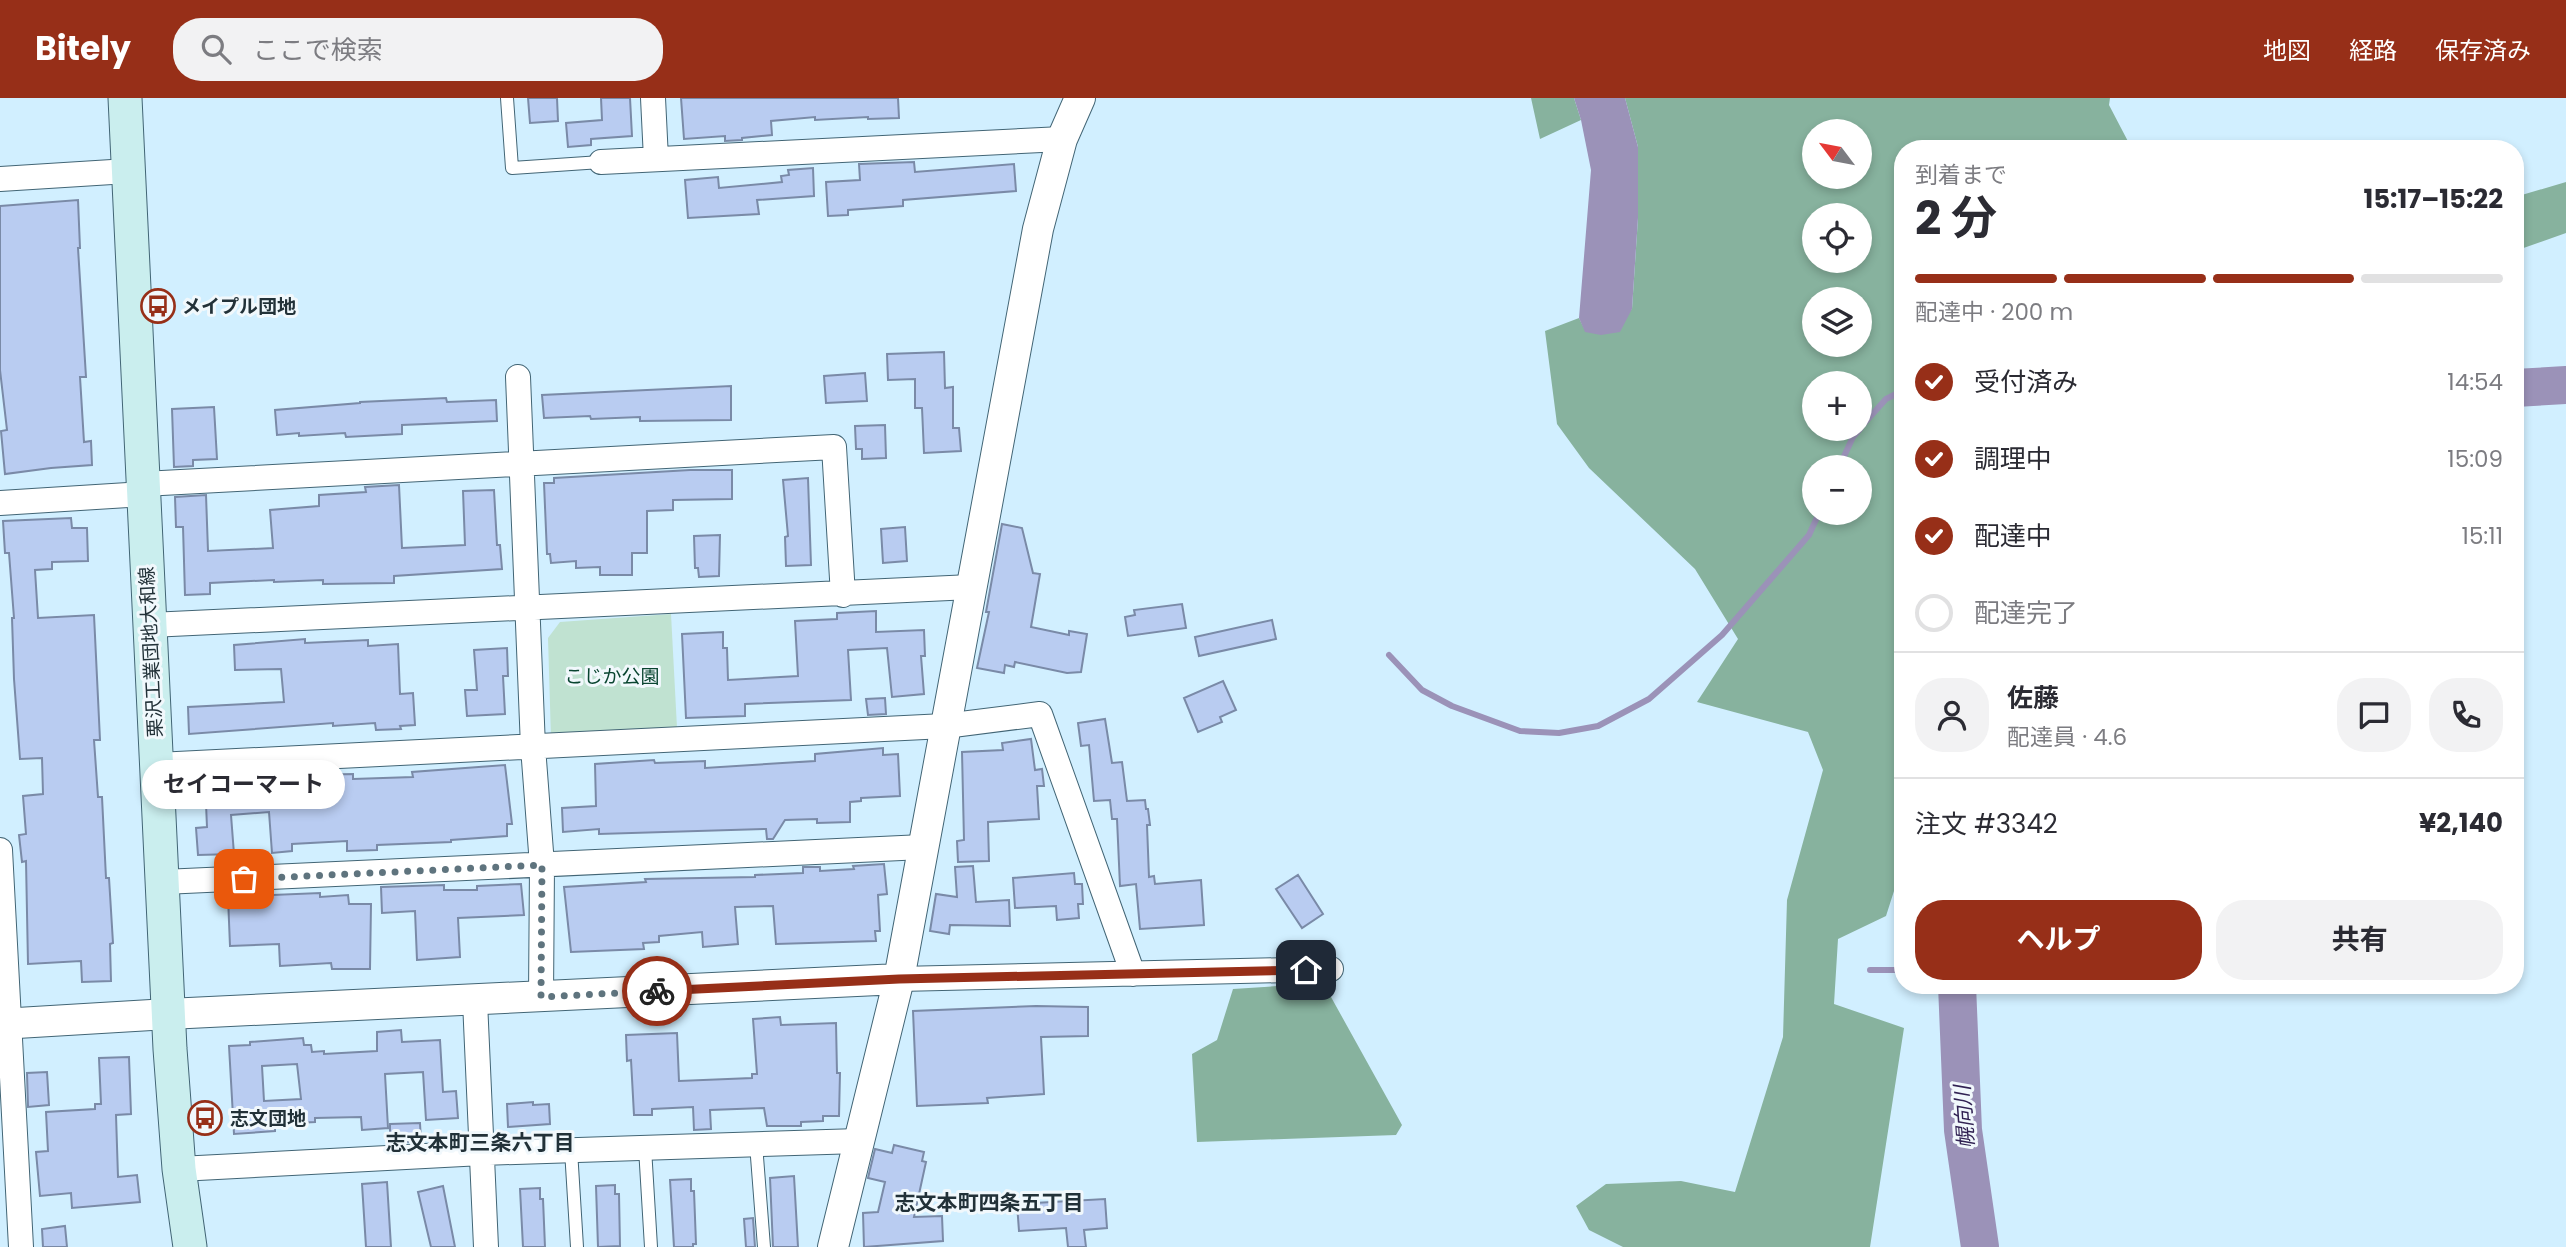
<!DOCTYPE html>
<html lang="ja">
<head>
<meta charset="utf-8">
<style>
	:root { --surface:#fff; --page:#f2f2f3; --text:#2b2b33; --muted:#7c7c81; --line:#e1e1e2; --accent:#972f18 }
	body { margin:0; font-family:Poppins,"Noto Sans JP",sans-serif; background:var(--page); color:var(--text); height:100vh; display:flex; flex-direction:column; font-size:26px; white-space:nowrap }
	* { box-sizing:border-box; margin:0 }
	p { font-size:23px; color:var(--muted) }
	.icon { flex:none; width:38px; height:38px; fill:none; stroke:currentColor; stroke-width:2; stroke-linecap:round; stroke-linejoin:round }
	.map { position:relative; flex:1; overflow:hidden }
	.drawer { position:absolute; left:1894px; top:42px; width:630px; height:854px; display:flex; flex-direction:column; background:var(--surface); border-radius:28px; box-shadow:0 4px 10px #0003 }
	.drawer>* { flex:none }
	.needle { width:46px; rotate:302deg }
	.controls { position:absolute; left:1802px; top:21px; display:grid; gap:14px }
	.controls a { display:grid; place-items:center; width:70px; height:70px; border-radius:50%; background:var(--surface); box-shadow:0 4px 10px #0003; font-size:35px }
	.pin { position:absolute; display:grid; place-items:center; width:60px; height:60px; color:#fff; margin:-30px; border-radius:14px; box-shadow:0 4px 10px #0006 }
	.courier { position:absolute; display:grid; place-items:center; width:70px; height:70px; margin:-35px; border:5px solid #972f18; border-radius:50%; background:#fff; color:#222; box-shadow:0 2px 9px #0007 }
	.bubble { position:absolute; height:49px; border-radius:24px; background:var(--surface); box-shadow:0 4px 10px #0003; font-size:23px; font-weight:700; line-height:49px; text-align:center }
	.headline em { font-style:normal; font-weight:700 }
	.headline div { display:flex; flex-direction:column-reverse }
	.headline { display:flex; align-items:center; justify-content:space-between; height:119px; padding:0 21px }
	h1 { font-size:46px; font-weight:700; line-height:52px }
	.bar { display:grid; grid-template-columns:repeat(4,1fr); gap:10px 7px; align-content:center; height:84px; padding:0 21px }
	.bar i { height:9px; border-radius:5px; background:var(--line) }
	.bar .selected { background:var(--accent) }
	.bar p { grid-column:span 4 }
	.line { display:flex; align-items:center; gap:18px; padding:0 21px; border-top:2px solid var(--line) }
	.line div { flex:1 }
	.round { display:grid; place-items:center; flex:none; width:74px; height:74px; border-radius:28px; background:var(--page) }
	ol { padding:0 21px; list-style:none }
	li { display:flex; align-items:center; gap:21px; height:77px }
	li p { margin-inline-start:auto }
	li .icon { padding:7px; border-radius:50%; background:var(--accent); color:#fff; stroke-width:4 }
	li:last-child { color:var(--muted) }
	li i { width:38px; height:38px; border:4px solid var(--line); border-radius:50% }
	.primary-button { display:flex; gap:14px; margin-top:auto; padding:14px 21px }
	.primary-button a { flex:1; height:80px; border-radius:28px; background:var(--accent); color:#fff; font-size:28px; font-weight:700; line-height:80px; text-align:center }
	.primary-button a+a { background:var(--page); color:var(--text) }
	header { display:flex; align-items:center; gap:42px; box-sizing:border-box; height:98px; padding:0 35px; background:var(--accent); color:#fff }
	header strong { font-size:33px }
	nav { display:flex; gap:38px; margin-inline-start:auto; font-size:24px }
	.search { width:490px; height:63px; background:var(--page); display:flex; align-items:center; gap:18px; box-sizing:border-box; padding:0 24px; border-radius:28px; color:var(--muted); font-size:26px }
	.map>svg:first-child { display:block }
	.green { fill:#c0e2d1 }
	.forest { fill:#87b29e; fill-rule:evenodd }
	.water { fill:#9b92b8 }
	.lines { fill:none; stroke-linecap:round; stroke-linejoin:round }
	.stream { stroke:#9b92b8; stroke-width:6 }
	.river { stroke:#9b92b8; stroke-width:38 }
	.building { fill:#b9ccf1; stroke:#7a8aa7; stroke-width:2; fill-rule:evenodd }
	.service-casing { stroke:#426575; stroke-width:14 }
	.minor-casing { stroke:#426575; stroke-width:26 }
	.tertiary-casing { stroke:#426575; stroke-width:32 }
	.secondary-casing { stroke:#426575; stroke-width:35 }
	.service { stroke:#fff; stroke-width:12 }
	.minor { stroke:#fff; stroke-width:24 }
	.tertiary { stroke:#fff; stroke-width:30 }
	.secondary { stroke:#caeeee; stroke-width:33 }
	.done { stroke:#5f747e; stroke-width:7; stroke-dasharray:0 12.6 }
	.route { stroke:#972f18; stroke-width:9 }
	.labels { text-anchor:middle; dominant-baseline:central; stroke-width:6; stroke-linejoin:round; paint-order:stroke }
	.poi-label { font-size:19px; font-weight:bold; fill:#223138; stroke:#f1f8fc; text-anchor:start }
	.street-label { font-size:19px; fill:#223138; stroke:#f1f8fc }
	.park-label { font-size:19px; fill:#094530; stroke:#f1f8fc }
	.water-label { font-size:21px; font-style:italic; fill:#312253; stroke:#f1f8fc }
	.neighbourhood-label { font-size:21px; font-weight:bold; fill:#223138; stroke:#f1f8fc }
</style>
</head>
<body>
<header>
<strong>Bitely</strong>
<div class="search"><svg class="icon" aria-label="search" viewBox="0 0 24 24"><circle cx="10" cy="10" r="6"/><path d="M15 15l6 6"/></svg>ここで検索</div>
<nav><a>地図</a><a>経路</a><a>保存済み</a></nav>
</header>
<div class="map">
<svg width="2566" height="1149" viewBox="0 0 2566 1149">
	<rect width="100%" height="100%" fill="#d1efff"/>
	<path class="green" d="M671,516L677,630L551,640L548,540L560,524Z"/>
	<path class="forest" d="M1531,0H1574L1581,22L1540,41Z
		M1625,0H2110L2109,7L2132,51H1902V768L1886,818L1838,841L1834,906L1904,930L1870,1149H1623L1589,1132L1576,1108L1606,1086L1681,1083L1735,1094L1783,939L1787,802L1823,672L1808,634L1697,604L1738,541L1695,471L1589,370L1557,326L1545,233L1579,220L1586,234L1632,211L1638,120V49ZM1815,33H1860V79H1815ZM1815,117H1860V163H1815ZM1815,201H1860V247H1815ZM1815,285H1860V331H1815ZM1815,369H1860V415H1815Z
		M2566,84V135L2515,153V99Z
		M1293,887L1331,899L1402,1027L1396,1037L1197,1044L1192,956L1217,942L1233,891Z"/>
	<path class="water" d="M1574,0H1625L1638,49V120L1632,211L1620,234L1601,237L1585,234L1579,220L1591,72L1581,22Z"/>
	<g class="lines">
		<path class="stream" d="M1860,330L1886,301L1902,293
			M1839,369L1853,339L1860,331
			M1389,557L1422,592L1452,608L1520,633L1559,635L1598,628L1649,601L1722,537L1809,437L1819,415
			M1870,872H1902"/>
		<path class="river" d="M2515,290L2566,287
			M1957,887L1963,1032L1980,1149"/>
	</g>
	<path class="building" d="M528,0H557L558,23L530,25Z
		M601,0H630L632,38L591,41V47L568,49L566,25L602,22Z
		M681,0H898L899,20L868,21V19L815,22V19L771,23L772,37L742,40V42L725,43V38L684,41Z
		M914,64L915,74L1014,66L1016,93L903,102V108L848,112V117L828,118L826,84L860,82L859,66Z
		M813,70L814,98L757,102L759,116L688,120L685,82L718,79L719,90L782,84L781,78L789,77L788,72Z
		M78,102L80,150H78L86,279H80L84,344L91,343L92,367L51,370L5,376L1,333L7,332L0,272V108Z
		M944,254L945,290L953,289V330H959L961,353L924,355L922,310H915V281L888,282L887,256Z
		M865,275L867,303L826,305L824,278Z
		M731,288V322L640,323V319L591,321L590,318L544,320L542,297Z
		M446,300L447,304L496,302L497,323L402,327V336L346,339L345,335L299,338V335L277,337L275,312L360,305V304Z
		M214,309L217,361L193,362V368L174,369L172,311Z
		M885,327L886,360L862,361V351H856L855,328Z
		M690,372H732V401L673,402V412L647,413V455H632V477H600V469L576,470V463L551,465L550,456H547L544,385H554V380Z
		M808,380L811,467L786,468L785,439L788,438L783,382Z
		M399,387L402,450L465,447L463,393L494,392L497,447H500L502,471L394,478V485L323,486V482L274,484V482L210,485V496L185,497L183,429H176L175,399L206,397L208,453L273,450L270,412L319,408V397L366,394L365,389Z
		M71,420L72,430H87L88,463L52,464V471L35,472L38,520L94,517L100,642H94L98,699H102L106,780H109L113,845L110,846L111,883L82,884L81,863L28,866L26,763L22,764L19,737L26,736L23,698L43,696L42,660L20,661L14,581L12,520H14L9,455H5L3,423Z
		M1002,426L1022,430L1033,475L1040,476L1031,529L1069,537V533L1087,536L1081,574L1067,575L1015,564L1014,569L1005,567L1004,575L977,570L989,514H986Z
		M905,429L907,463L883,465L881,431Z
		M720,437L719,478L699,479L698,470H695L694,438Z
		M1182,506L1186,530L1128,538L1125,519L1135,517L1134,512Z
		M876,513V534L924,532L925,558H921L924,596L892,599L887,550L848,552L851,602L745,606V618L686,620L682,536L723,534V550H727L728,582L798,578L795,523L837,521V515Z
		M1272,522L1276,541L1199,558L1195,539Z
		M305,541V545L368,542V548L398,546L400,596L413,595L415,627L400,628L401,631L376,632L375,625L333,628V625L189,636L188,609L284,604L281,571L235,572L234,547Z
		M507,550L508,578H503L505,616L467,618L465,592H477L474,552Z
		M1223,583L1236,612L1220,619L1222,624L1198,634L1184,600Z
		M885,600L886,616L868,617L866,601Z
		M1105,621L1112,665L1122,664L1127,703L1145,702L1146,711H1148L1150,727H1147L1149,779L1154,778L1155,786L1201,782L1204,827L1140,831L1136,786L1120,788L1117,721H1112L1110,702L1094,703L1089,647L1081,648L1078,625Z
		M1031,641L1035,672L1042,671L1044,688H1037L1039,721L988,724L989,763L958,764L957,743L964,742L962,654L1003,652L1002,645Z
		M883,650V657L898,656L900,698L861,700V703L850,704V724L817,725V721L785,722L773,741H767L766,731L599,736V731L563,734L562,710L596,708L595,666L654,662L655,665L705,663V670L815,663V656Z
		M505,667L512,726H507V738L451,742V744L377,747V752L347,753V743L292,746V753L272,755L269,714L231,717L234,756L198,757L196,730L207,729L205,682L237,680L238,684L259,682L260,687L302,684L301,677L353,676V681L413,679L412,674Z
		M884,766L887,796L878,797L880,833H875L876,843L776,846L773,808L735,809L738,846L703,849L702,834L659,838V844L643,845L644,851L571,854L564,789L646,784L645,781L755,779V777L803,775V769H820V773L854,771L853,768Z
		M973,768L976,804L1009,802L1010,828L950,827L949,836L930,833L936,796L957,799L955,769Z
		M1074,775L1075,786H1082L1083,806H1078L1079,820L1057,822L1056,808L1015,810L1013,780Z
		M1298,777L1323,816L1302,830L1276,791Z
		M521,786L524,817L458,820L460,859L417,862L415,813L382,815L381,789L444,787V792H477V788Z
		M320,795V799L348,797L349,806H371L370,871H332L331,865L280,868L279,846L230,848L228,799Z
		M1036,908L1088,909V938L1041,939L1044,996L987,1000L988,1005L917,1008L913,913Z
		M780,919L781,927L836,925L837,975H840L839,1018H823V1023L801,1024V1028H767L764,1010L710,1012L711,1031L694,1032L693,1009L652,1011V1017H634L631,962L627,963L626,937L677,935L679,983L752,980V976H757L753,921Z
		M401,932L402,944L440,942L443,994L456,993L458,1020L426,1022L423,974L385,976L388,1030L362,1032L361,1019L315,1020V1024L275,1026V1033L234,1036L229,948L250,947V944L303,940L304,947H311L312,954L324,953V956L377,953V934ZM297,966L301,1001L264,1003L262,968Z
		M129,959L131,1016L116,1017L118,1079L137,1077L140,1104L72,1110L71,1095L40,1098L36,1054L48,1053L46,1014L95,1011V1006H101L99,960Z
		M47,974L49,1007L28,1009L27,975Z
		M533,1004V1007L549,1006L550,1026L508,1029L507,1006Z
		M420,1025L421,1043L390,1045V1026Z
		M894,1047L924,1054L922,1063L926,1064L914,1119L942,1118L943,1143L864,1149L863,1115L878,1114L885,1084L868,1080L875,1051L892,1055Z
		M794,1078L798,1149H773L770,1080Z
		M691,1081V1093H694L696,1146H693V1149H674L670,1082Z
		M387,1084L391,1149H366L362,1086Z
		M615,1087V1096H619L620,1148L598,1149L596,1088Z
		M443,1088L455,1149H431L418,1094Z
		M540,1090V1101H543L545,1149H523L520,1091Z
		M1105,1101L1107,1130L1084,1132L1086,1149H1068L1066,1130L1019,1133L1017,1106Z
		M753,1120L755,1149H746L744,1121Z
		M65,1128L67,1149H43L42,1131Z"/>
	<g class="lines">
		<g class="service-casing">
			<path id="service" d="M507,0L512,70L601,64
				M756,1046L764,1149
				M645,1050L651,1149
				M571,1052L577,1149"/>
		</g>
		<g class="minor-casing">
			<path id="minor" d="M653,0L656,61
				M601,64L1062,41
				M0,81L128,73
				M518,279L533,649L542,767L541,899
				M143,386L834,349L843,497
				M0,405L144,396
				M150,527L971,489
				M157,667L945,628L1040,616L1133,876
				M0,752L21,1149
				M163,784L923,749
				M899,881L1331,871
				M475,903L486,1149
				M179,1071L482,1055L859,1043"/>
		</g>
		<g class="tertiary-casing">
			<path id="tertiary" d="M0,926L168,916L899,881
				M833,1149L899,881L1038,131L1062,41L1080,0"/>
		</g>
		<g class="secondary-casing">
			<path id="secondary" d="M125,0L170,951L179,1071L190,1149"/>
		</g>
		<use href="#service" class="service"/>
		<use href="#minor" class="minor"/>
		<use href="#tertiary" class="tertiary"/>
		<use href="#secondary" class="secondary"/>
	</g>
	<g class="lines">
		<path class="done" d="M244,781L542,767L541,899L657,893"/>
		<path class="route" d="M657,893L899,881L1306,872"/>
	</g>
	<defs>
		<g id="bus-ring" transform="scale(1.75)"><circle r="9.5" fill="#f1f8fc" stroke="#972f18" stroke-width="1.5"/><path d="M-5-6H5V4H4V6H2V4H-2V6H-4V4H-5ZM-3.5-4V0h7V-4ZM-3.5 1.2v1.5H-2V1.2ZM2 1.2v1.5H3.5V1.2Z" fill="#972f18"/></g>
	</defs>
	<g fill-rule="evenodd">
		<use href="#bus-ring" x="158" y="208"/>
		<use href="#bus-ring" x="205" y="1020"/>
	</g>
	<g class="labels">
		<g class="poi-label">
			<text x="182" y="208">メイプル団地</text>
			<text x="230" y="1020">志文団地</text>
		</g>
		<g class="street-label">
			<text transform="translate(151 554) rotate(-93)">栗沢工業団地大和線</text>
		</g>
		<g class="park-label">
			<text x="612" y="578">こじか公園</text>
		</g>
		<g class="water-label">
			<text transform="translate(1964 1019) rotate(-94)">幌向川</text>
		</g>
		<g class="neighbourhood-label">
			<text x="480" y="1044">志文本町三条六丁目</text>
			<text x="989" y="1104">志文本町四条五丁目</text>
		</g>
	</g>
</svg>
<div class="controls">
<a><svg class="needle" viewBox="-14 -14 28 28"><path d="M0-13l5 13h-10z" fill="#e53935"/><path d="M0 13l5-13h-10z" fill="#7c7c81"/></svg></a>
<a><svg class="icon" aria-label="locate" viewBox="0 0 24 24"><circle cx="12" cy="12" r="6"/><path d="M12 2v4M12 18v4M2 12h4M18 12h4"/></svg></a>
<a><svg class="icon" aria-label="layers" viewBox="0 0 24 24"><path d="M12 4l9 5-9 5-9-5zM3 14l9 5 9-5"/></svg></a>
<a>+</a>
<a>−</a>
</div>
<div class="pin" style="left:244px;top:781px;background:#ea580c"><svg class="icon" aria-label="bag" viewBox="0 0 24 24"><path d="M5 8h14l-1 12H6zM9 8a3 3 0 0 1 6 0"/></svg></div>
<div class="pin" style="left:1306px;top:872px;background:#1f2937"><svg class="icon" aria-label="home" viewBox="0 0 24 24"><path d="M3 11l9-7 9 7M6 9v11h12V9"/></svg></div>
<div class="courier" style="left:657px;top:893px"><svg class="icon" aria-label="bike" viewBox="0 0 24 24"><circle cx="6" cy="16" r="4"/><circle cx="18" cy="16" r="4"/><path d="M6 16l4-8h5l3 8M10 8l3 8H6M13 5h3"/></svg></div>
<div class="bubble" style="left:142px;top:662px;width:203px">セイコーマート</div>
<section class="drawer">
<div class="headline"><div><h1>2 分</h1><p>到着まで</p></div><em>15:17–15:22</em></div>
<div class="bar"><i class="selected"></i><i class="selected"></i><i class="selected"></i><i></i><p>配達中 · 200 m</p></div>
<ol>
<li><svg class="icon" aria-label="check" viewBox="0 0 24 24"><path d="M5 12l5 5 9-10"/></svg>受付済み<p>14:54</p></li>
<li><svg class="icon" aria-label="check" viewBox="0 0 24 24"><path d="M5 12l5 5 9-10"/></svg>調理中<p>15:09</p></li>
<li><svg class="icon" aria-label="check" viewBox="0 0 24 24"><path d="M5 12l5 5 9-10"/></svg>配達中<p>15:11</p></li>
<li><i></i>配達完了</li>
</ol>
<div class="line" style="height:126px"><a class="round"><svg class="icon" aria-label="person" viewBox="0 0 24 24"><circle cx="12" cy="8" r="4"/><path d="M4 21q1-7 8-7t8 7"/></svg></a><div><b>佐藤</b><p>配達員 · 4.6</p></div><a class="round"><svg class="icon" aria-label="chat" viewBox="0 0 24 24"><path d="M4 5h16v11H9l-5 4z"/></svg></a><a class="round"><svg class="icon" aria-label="phone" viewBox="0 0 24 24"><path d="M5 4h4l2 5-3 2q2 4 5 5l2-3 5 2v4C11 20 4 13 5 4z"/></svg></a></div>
<div class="line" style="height:91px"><div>注文 #3342</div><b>¥2,140</b></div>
<div class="primary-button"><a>ヘルプ</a><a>共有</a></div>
</section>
</div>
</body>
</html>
